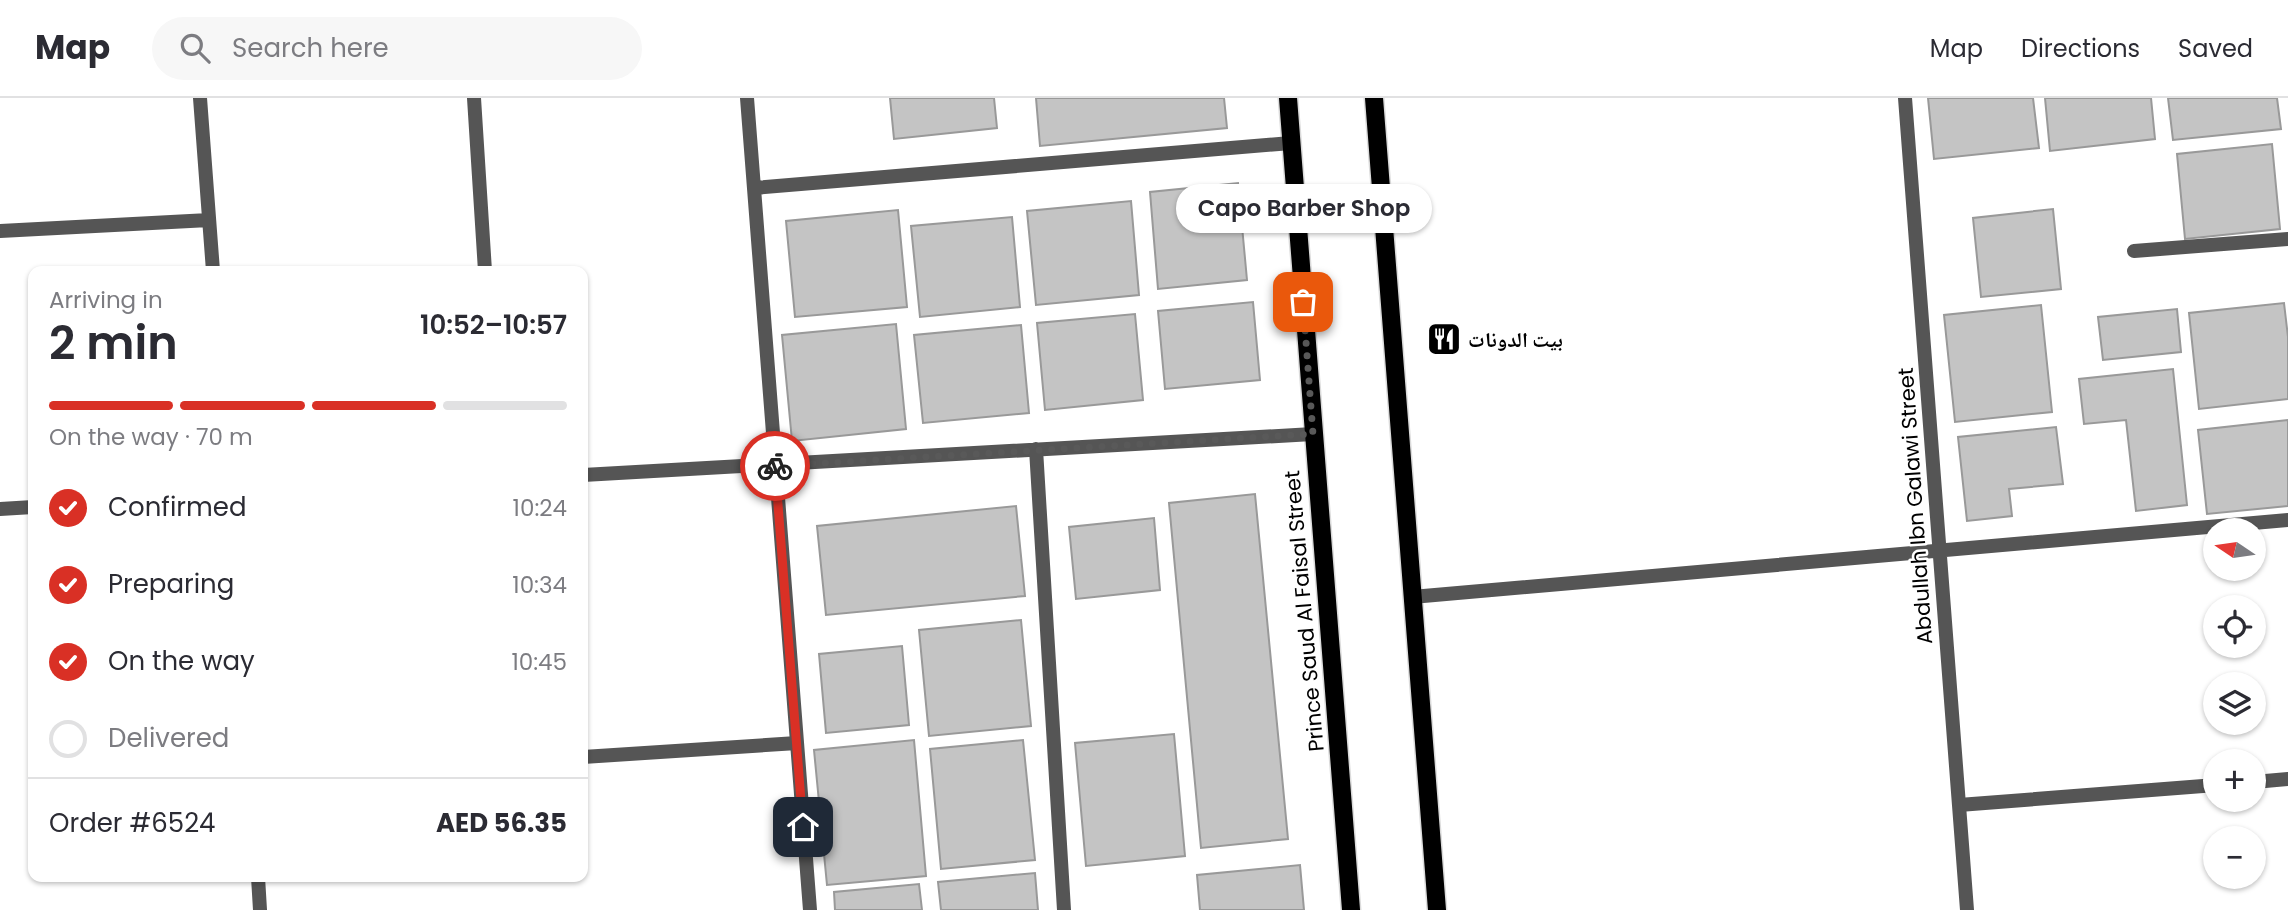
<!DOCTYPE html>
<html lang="en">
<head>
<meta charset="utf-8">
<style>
	:root { --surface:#fff; --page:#f7f7f7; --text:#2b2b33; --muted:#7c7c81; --line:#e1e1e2; --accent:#d93025 }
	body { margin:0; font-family:Poppins,"Noto Naskh Arabic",sans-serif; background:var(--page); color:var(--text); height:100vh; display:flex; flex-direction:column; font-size:26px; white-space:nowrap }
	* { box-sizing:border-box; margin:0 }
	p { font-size:23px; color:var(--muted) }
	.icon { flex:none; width:38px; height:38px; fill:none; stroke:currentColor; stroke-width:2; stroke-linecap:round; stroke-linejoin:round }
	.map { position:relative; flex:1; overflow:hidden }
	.side { position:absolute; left:28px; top:168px; width:560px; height:616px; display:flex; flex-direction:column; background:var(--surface); border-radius:14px; box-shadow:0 2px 5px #0004 }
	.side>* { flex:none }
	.needle { width:46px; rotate:283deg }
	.controls { position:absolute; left:2203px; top:420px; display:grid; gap:14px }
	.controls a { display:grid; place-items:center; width:63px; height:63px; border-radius:50%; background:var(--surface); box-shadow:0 2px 5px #0004; font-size:35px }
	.pin { position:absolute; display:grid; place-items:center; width:60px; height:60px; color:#fff; margin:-30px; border-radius:14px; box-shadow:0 4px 10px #0006 }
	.courier { position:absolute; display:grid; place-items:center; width:70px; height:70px; margin:-35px; border:5px solid #d93025; border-radius:50%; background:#fff; color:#222; box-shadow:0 2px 9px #0007 }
	.bubble { position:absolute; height:49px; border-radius:24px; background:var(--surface); box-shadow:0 2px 5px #0004; font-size:23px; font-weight:600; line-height:49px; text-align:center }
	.summary em { font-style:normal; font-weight:600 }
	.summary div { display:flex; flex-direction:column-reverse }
	.summary { display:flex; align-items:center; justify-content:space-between; height:119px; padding:0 21px }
	h1 { font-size:46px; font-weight:600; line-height:52px }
	.bar { display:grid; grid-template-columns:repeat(4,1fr); gap:10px 7px; align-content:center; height:84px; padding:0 21px }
	.bar i { height:9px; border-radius:5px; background:var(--line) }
	.bar .selected { background:var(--accent) }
	.bar p { grid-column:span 4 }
	.line { display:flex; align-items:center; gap:18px; padding:0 21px; border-top:2px solid var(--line) }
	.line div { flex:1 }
	ol { padding:0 21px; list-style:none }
	li { display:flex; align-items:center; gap:21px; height:77px }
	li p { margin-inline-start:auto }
	li .icon { padding:7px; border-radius:50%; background:var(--accent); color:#fff; stroke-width:4 }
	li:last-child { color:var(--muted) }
	li i { width:38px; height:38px; border:4px solid var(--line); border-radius:50% }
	header { display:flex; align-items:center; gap:42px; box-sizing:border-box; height:98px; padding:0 35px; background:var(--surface); border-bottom:2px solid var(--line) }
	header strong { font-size:33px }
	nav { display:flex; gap:38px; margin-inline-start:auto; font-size:24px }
	.search { width:490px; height:63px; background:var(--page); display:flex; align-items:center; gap:18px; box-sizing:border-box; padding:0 24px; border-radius:38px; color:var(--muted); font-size:26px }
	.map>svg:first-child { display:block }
	.building { fill:#c4c4c4; stroke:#999; stroke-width:2 }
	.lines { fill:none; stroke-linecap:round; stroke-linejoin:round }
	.primary-casing { stroke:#dbdbdb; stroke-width:21 }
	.minor { stroke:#555; stroke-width:14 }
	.primary { stroke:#000; stroke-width:18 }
	.done { stroke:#595959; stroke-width:7; stroke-dasharray:0 12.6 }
	.route { stroke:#d93025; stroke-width:9 }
	.labels { text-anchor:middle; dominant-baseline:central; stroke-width:5; stroke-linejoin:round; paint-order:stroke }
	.poi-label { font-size:21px; font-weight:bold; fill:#000; stroke:#fff; text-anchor:start }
	.street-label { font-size:21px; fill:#000; stroke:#fff }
</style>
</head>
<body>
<header>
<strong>Map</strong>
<div class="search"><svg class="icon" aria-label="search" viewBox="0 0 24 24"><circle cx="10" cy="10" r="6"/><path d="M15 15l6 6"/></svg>Search here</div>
<nav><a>Map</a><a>Directions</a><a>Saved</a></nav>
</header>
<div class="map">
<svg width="2288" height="812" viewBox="0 0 2288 812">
	<rect width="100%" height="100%" fill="#fff"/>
	<path class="building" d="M890,0H994L997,30L894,41Z
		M1036,0H1224L1227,30L1040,48Z
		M1928,0H2033L2039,50L1934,61Z
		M2045,0H2151L2155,41L2050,53Z
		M2168,0H2277L2281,31L2173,42Z
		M2272,46L2280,131L2185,141L2177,56Z
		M1238,85L1247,182L1158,191L1150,94Z
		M1131,103L1139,197L1036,207L1027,113Z
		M2053,111L2061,191L1981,199L1973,120Z
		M898,112L907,209L795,219L786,123Z
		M1012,119L1020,209L920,219L911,128Z
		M1253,204L1260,282L1165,291L1158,213Z
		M2284,205L2288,239V301L2199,311L2189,215Z
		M2041,207L2052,314L1955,324L1944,217Z
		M2177,211L2181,254L2103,262L2098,219Z
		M1135,216L1143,302L1045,312L1037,225Z
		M896,226L906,331L792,343L782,237Z
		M1021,227L1029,315L923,325L914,237Z
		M2173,271L2187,407L2136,413L2126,322L2084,326L2079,281Z
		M2288,322V408L2207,416L2198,332Z
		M2056,329L2063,386L2009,391L2012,418L1967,423L1958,339Z
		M1255,396L1288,741L1201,750L1169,405Z
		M1016,408L1025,498L826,517L817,428Z
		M1154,420L1160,492L1076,501L1069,429Z
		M1021,522L1031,628L929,638L919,532Z
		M902,548L909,627L826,635L819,556Z
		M1174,636L1185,758L1086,768L1075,645Z
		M914,642L926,778L827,787L814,652Z
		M1023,642L1035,762L941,771L930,651Z
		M1300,767L1304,812H1200L1197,777Z
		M1035,775L1038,812H941L938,784Z
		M919,786L922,812H835L834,794Z"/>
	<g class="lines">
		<g class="primary-casing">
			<path id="primary" d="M1288,0L1351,812
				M1374,0L1437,812"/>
		</g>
		<path class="minor" d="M200,0L213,173
			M474,0L485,173
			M747,0L810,812
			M1905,0L1967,812
			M754,90L1291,45
			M0,133L209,122
			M2134,153L2288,141
			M1036,351L1064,812
			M583,377L1313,336
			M0,411L33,409
			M1412,499L2288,422
			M583,659L797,645
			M2254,684L2288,681
			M1959,707L2216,687
			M258,779L260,812"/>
		<use href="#primary" class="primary"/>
	</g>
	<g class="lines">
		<path class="done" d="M775,368L1313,336L1303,204"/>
		<path class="route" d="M775,368L803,729"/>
	</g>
	<defs>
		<g id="restaurant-square" transform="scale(1.75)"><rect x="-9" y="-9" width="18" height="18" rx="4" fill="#000" stroke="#fff"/><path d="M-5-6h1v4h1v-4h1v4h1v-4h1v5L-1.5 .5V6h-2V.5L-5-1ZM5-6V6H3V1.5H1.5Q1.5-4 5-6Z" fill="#fff"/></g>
	</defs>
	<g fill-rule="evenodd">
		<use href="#restaurant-square" x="1444" y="241"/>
	</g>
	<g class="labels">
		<g class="poi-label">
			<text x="1468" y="241">بيت الدونات</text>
		</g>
		<g class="street-label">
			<text transform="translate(1915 408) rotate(-94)">Abdullah Ibn Galawi Street</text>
			<text transform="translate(1304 513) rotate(-95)">Prince Saud Al Faisal Street</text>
		</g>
	</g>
</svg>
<div class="controls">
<a><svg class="needle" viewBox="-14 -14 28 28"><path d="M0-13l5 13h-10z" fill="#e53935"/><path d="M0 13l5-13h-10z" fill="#7c7c81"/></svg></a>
<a><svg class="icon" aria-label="locate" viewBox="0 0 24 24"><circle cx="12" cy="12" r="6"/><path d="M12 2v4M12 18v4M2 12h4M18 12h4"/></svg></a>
<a><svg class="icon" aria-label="layers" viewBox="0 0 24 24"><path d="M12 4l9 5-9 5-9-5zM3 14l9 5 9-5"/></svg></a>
<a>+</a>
<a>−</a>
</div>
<div class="pin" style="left:1303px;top:204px;background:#ea580c"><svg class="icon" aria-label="bag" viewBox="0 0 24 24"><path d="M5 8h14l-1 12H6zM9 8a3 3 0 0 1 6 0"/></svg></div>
<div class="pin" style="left:803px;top:729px;background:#1f2937"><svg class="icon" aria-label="home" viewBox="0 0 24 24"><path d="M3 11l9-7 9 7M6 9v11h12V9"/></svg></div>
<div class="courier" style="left:775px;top:368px"><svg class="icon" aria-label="bike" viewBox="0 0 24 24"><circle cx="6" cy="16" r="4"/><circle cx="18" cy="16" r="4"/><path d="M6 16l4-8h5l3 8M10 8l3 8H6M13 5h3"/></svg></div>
<div class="bubble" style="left:1176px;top:86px;width:256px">Capo Barber Shop</div>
<section class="side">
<div class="summary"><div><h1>2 min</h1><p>Arriving in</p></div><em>10:52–10:57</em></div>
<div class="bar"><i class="selected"></i><i class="selected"></i><i class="selected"></i><i></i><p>On the way · 70 m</p></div>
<ol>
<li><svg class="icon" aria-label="check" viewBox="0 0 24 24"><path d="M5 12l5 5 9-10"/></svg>Confirmed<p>10:24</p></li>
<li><svg class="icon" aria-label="check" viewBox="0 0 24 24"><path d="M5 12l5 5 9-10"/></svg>Preparing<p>10:34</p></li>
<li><svg class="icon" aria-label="check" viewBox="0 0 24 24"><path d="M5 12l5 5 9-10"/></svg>On the way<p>10:45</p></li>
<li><i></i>Delivered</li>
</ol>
<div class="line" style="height:91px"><div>Order #6524</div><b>AED 56.35</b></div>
</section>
</div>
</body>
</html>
